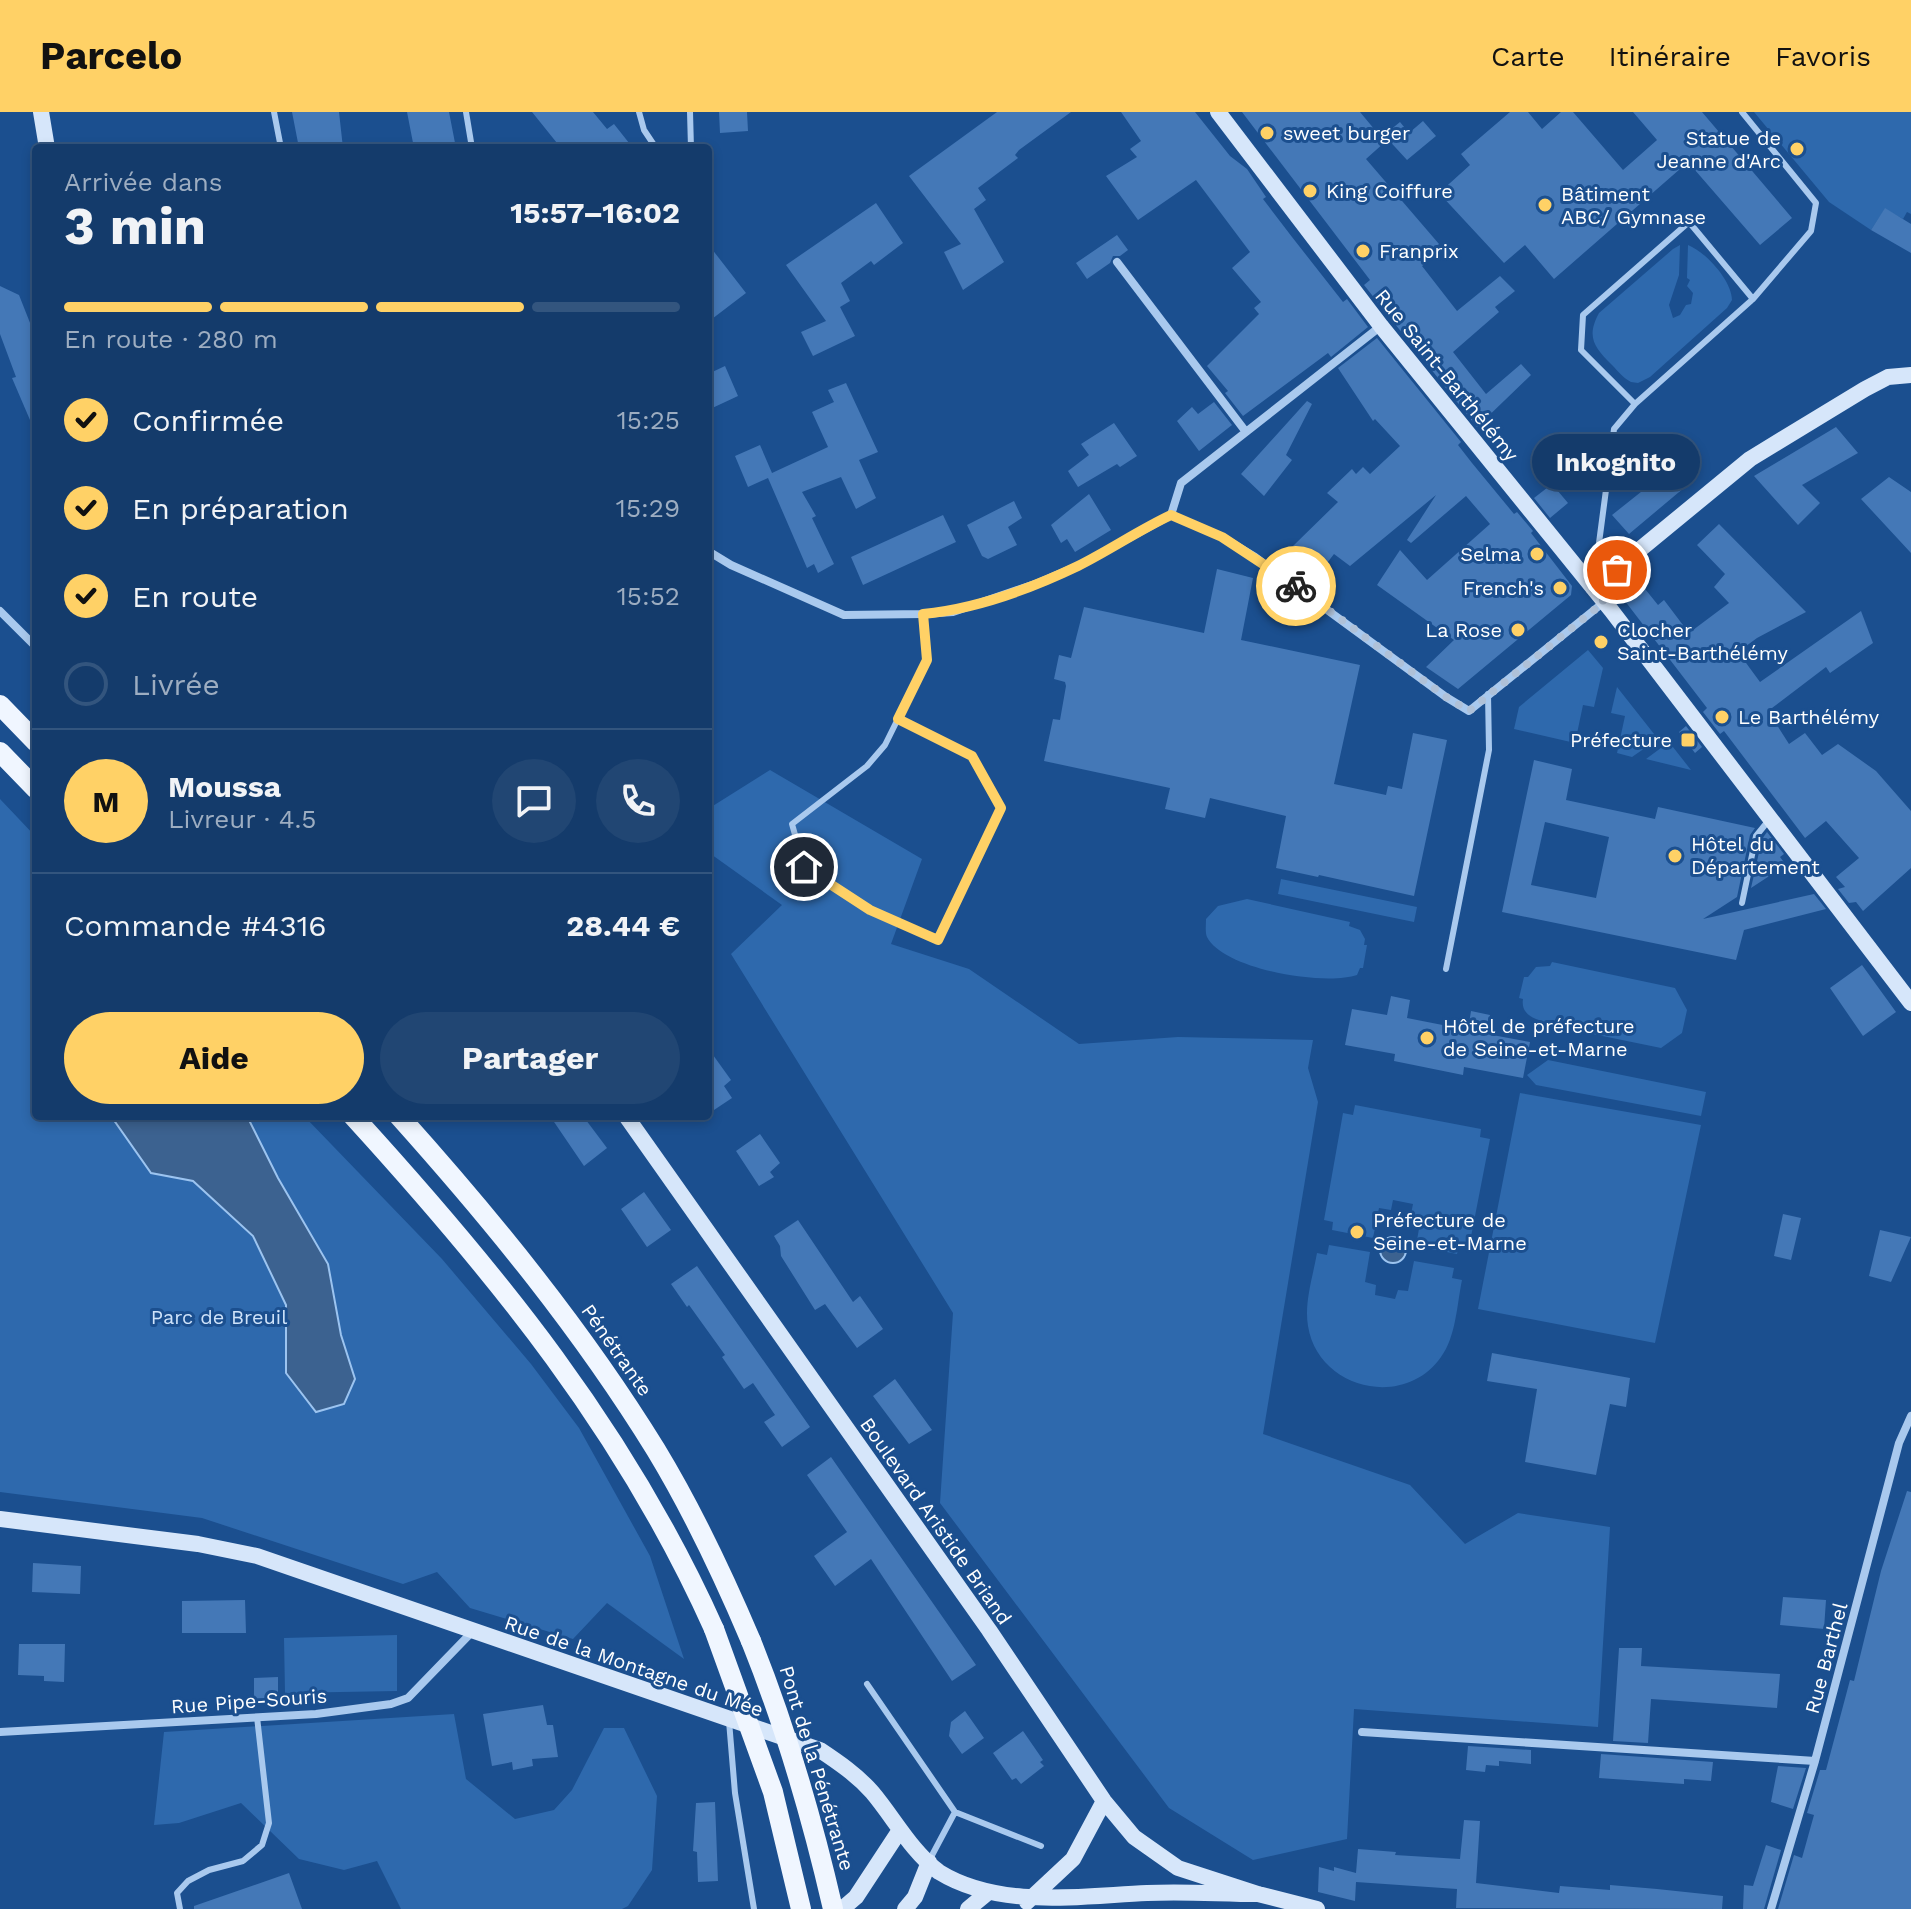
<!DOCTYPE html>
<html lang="fr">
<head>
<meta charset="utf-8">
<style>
	:root { --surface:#143b6b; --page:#214673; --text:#f1f3f6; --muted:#9dadc1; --line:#33557e; --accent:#ffd166 }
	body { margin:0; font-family:"Work Sans",sans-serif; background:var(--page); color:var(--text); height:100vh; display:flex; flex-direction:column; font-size:30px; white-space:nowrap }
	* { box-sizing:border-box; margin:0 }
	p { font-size:26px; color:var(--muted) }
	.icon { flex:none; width:44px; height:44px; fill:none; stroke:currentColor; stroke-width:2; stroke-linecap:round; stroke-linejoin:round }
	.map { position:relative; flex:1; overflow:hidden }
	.panel { position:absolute; left:32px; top:32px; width:680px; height:976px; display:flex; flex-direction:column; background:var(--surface); border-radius:8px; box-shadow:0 4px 12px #0003,0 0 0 2px var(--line) }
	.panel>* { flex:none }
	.pin { position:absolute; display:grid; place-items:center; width:68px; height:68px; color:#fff; margin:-34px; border:4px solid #fff; border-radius:50%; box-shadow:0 2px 8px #0007 }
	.courier { position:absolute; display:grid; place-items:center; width:80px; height:80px; margin:-40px; border:6px solid #ffd166; border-radius:50%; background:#fff; color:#222; box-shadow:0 2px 10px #0007 }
	.bubble { position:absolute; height:56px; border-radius:28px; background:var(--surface); box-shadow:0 4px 12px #0003,0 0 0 2px var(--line); font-size:26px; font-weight:700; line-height:56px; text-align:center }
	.overview em { font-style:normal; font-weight:700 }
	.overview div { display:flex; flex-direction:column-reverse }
	.overview { display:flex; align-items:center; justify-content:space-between; height:136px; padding:0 32px }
	h1 { font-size:52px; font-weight:700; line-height:60px }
	.bar { display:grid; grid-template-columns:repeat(4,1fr); gap:12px 8px; align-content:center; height:96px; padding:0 32px }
	.bar i { height:10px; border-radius:6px; background:var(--line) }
	.bar .on { background:var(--accent) }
	.bar p { grid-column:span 4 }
	.line { display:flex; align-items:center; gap:20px; padding:0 32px; border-top:2px solid var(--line) }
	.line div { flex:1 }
	.round { display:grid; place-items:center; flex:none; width:84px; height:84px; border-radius:42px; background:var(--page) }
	ol { padding:0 32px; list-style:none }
	li { display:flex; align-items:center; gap:24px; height:88px }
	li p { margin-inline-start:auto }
	li .icon { padding:8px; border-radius:50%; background:var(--accent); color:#111; stroke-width:4 }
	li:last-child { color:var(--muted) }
	li i { width:44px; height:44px; border:4px solid var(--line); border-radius:50% }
	.button { display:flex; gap:16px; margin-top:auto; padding:16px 32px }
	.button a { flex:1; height:92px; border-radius:48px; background:var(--accent); color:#111; font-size:32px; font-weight:700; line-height:92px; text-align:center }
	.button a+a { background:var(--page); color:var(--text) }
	header { display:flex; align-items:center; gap:48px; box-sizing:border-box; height:112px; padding:0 40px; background:var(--accent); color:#111 }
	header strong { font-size:38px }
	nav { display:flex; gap:44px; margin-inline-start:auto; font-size:28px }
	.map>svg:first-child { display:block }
	.green { fill:#2e69ad }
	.water { fill:#3c6290; stroke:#9cc4f0; stroke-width:2 }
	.building { fill:#4478b7; fill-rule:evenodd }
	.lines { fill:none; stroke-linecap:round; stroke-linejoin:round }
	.lane { stroke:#a9c9ee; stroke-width:6 }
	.street { stroke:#a9c9ee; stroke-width:8 }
	.secondary { stroke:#d6e6fa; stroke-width:16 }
	.primary { stroke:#f0f6ff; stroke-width:20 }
	.primary-bridge { stroke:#f0f6ff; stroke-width:20 }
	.done { stroke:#afc1d8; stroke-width:8; stroke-dasharray:0 14.4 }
	.route { stroke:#ffd166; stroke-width:10 }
	.poi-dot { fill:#ffd166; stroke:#1b4f8f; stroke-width:3 }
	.labels { text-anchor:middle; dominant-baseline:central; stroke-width:6; stroke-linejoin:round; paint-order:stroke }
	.poi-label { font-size:20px; fill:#fff; stroke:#1b4f8f; text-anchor:start }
	.street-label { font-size:20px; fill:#fff; stroke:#1b4f8f }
	.park-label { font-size:20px; fill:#cfe3fa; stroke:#1b4f8f }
</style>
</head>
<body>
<header>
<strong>Parcelo</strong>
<nav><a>Carte</a><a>Itinéraire</a><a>Favoris</a></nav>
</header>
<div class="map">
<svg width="1911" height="1797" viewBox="0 0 1911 1797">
	<rect width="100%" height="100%" fill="#1b4f8f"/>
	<path class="green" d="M1754,0H1911V102L1907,100L1903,107L1885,97L1871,118L1829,90Z
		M1680,133L1679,163L1669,193L1673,206L1680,203L1686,193L1691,192L1693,181L1687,174L1690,168L1687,166L1688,133C1706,140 1732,169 1732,188L1727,196L1650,265L1638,271L1631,270C1623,266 1618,259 1612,253C1594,235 1586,225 1599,201L1673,137Z
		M1588,538L1603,556L1594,595L1583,593L1575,631L1514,617L1519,595Z
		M1617,575L1658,627L1632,645L1617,641L1625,604L1611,601Z
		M1669,630L1691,658L1646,647Z
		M770,658L922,747L891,832L969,857L1079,932L1178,925L1313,928L1308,956L1318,990L1263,1322L1410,1373L1465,1432L1518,1401L1610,1415L1598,1615L1354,1597L1347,1727L1253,1748L1169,1696L940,1391L953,1201L731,842L782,793L708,740V697Z
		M0,687L36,725V1004H304L442,1147L531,1252L579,1316L650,1444L684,1547L607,1491L573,1527L470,1496L437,1460L403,1472L202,1406L0,1380Z
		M1281,767L1417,795L1414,810L1278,782Z
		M1247,787L1350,810L1349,814L1360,818L1365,827L1364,833H1367L1363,856H1360L1357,863C1325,874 1224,858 1207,825C1205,820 1206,813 1206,807L1218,794Z
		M1552,850L1675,876L1687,898L1682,921L1661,936L1539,911V908C1529,905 1521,899 1523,887L1519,886L1524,865H1528L1536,855L1550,854Z
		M1548,948L1706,980L1701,1004L1536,973L1527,963Z
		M1520,981L1701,1013L1655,1231L1478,1197Z
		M1355,993L1481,1017L1480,1025L1490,1027L1469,1135L1459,1133L1457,1142L1416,1134L1421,1105L1411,1102L1413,1092L1393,1088L1391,1098L1379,1096L1373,1126L1332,1118L1333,1110L1324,1108L1343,1001L1353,1003Z
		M1329,1133L1370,1140L1365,1170L1376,1173L1375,1183L1395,1187L1398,1178L1408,1179L1414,1149L1454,1156L1452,1166L1462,1168C1457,1192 1456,1225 1441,1245C1404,1298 1318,1277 1308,1214C1304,1191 1313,1164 1317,1141L1327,1143Z
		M397,1523V1579L285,1581L284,1526Z
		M454,1602L466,1667L515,1707L554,1698L572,1678L604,1616H624L657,1684L652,1758L628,1794L622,1797H401L377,1749L344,1758L299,1747L241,1691L179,1711L154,1713L164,1620Z"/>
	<path class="water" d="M111,1004H247L278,1066L328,1152L341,1223L355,1267L344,1292L316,1300L286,1261V1193L253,1124L193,1069L151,1061Z
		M1380 1138a13 13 0 1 1 26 0a13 13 0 1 1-26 0Z"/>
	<path class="building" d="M292,0H339L343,36H299Z
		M407,0H449L456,36H414Z
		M532,0H593L607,17L614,12L633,36H561Z
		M719,0H747L748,19L720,21Z
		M997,0H1071L1019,38L1015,43L1018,46L978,76L986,88L974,97L1004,150L963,178L944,140L961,132L909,64Z
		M1121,0H1195L1230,44L1247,57L1266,85L1263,87L1292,125L1343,190L1347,187L1368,215L1331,245L1328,241L1243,304L1225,281L1228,279L1207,254L1259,202L1254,196L1261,190L1232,156L1250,140L1196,68L1138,108L1106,64L1137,45L1130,37L1141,29Z
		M1242,0H1360L1385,30L1366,47L1439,132L1421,147L1425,152L1422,154L1457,199L1500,164L1515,179L1495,195L1499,200L1453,240L1486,282L1521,252L1531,263L1477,315L1364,173L1370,168Z
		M1510,0H1528L1542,17L1561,0H1573L1623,58L1657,28L1633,0H1702L1792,106L1760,133L1688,50L1554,167L1525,133L1504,151L1439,81L1470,53L1461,42Z
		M1423,9L1436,24L1407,48L1384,23L1400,10L1409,21Z
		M876,91L903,131L874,153L871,149L841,171L850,189L840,195L855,224L813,244L801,220L826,209L786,153Z
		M1885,96L1911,112V141L1871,118Z
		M1117,123L1128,138L1120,144H1113L1110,151L1087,167L1076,151Z
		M708,132L746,181L708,210Z
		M0,174L19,183L36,226V322L12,266L16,265L0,222Z
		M1377,226L1461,330L1458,333L1472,351L1514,402L1517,400L1533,419L1531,421L1572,474L1571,483L1458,577L1426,555L1454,528L1377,473L1400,438L1427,468L1490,412L1466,384L1411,431L1407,428L1436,383L1350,454L1334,442L1324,455L1293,434L1338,390L1327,381L1352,357L1356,362L1363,355L1370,362L1400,334L1375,307L1373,309L1338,256Z
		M725,254L738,284L708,298V262Z
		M846,271L878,340L859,348L876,386L856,397L841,365L802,380L816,404L812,406L834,452L818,461L814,452L807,456L768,366L748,375L735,344L760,333L772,361L828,335L812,300L834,290L828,278Z
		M1307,289L1312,292L1286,343L1292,348L1264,384L1241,362Z
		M1214,290L1232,313L1199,339L1177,309L1192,295L1198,302Z
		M1114,311L1137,344L1120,355L1117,352L1078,375L1068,359L1089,343L1081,332Z
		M1836,315L1858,341L1802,373L1820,391L1798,413L1754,364Z
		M1652,325L1691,370L1629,422L1612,403L1656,368L1634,341Z
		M1889,365L1911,380V441L1861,387Z
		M1552,372L1568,391L1550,406L1534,386Z
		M1089,382L1111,418L1075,440L1067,427L1061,431L1051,413Z
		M1014,389L1022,406L1008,415L1017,433L988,447L982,444L967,413Z
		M943,403L956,430L863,473L851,445Z
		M1719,412L1806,500L1757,526L1738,540L1760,570L1861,499L1873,531L1830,561L1826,555L1768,599L1789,632L1805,621L1822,643L1838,632L1876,659L1911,699V756L1863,799L1856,790L1849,791L1838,777L1845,775L1836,765L1859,746L1826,709L1805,726L1724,619L1720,622L1703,600L1707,596L1615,476L1633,462L1658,493L1664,488L1689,521L1729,491L1714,475L1725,462L1697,433Z
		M1217,457L1253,466L1241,528L1360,553L1334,672L1386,683L1388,674L1402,677L1413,621L1447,628L1414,784L1319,763L1318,765L1276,756L1286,704L1210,686L1205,706L1165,697L1170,676L1044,649L1053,607L1060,608L1066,574L1065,570L1054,567L1059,543L1071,546L1084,495L1204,521Z
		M1686,614L1702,635L1695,641L1679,620Z
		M1534,648L1572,657L1566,688L1655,707L1658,695L1755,716L1750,723L1737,785L1703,807L1814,782L1826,797L1744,818L1736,848L1502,800ZM1545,710L1609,725L1596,786L1531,773Z
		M1767,720L1784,742L1780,745L1786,753L1751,776L1762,727Z
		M1862,853L1896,900L1863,924L1830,876Z
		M1391,884L1410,888L1407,906L1468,918L1471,899L1490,903L1487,922L1530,930L1523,966L1464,955L1463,963L1394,949L1395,942L1345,933L1352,897L1387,903Z
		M708,936L731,968L724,974L732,986L708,1002Z
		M550,1004H583L607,1036L584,1054Z
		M760,1022L780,1051L770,1060L774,1065L759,1074L736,1039Z
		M644,1080L671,1118L647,1135L621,1097Z
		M1783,1102L1801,1106L1791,1148L1774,1144Z
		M798,1108L853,1190L860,1184L883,1217L857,1236L825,1192L815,1198L781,1144L780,1134L774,1124Z
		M1880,1118L1911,1125L1891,1170L1869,1164Z
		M697,1154L810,1315L782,1335L764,1310L775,1303L753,1271L744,1277L722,1245L725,1243L689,1193L687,1195L671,1172Z
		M1492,1241L1630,1266L1626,1295L1610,1292L1596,1363L1525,1350L1537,1277L1487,1269Z
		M895,1267L932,1318L909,1332L873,1284Z
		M831,1345L976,1553L952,1569L871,1447L835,1474L814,1444L847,1420L807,1363Z
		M1907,1379L1911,1380V1797H1778L1794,1743L1802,1746L1814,1703L1807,1701L1820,1658H1826L1850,1568L1854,1569L1881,1459Z
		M33,1451L81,1454L80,1482L32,1480Z
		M1783,1485L1826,1488L1824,1517L1780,1513Z
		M245,1488L246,1521H182V1489Z
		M19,1532H65L64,1570L44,1569V1564L18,1563Z
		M1619,1536H1642L1641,1554L1780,1562L1777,1596L1651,1587L1648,1631L1613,1629Z
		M278,1565V1591L254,1593V1566Z
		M543,1593L547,1613H553L558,1645L532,1647L533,1654L513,1658L512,1650L492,1654L483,1602Z
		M965,1599L984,1626L962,1642L949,1624L951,1610Z
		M1023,1619L1043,1648L1040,1650L1044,1654L1021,1672L1016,1666L1012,1668L993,1641Z
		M1468,1634L1531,1638V1652L1499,1649V1654L1486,1653L1485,1660L1466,1658Z
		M1601,1642L1713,1650L1711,1669L1684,1667V1672L1599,1666Z
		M1778,1654L1806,1656L1793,1697L1771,1690Z
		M715,1690L718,1769L698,1770L697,1740L693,1739L696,1691Z
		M1464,1708L1480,1709L1476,1771L1559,1781L1560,1774L1610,1778V1773L1657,1777L1723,1784L1722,1797L1456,1796L1457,1777L1356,1770L1355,1789L1318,1780L1319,1755L1334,1759V1755L1356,1761L1358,1737L1396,1740L1395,1743L1460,1747Z
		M1766,1733L1781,1738L1764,1797H1743L1744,1773L1753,1774Z
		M289,1761L302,1797H194V1794Z"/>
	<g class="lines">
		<path class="lane" d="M274,0L281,36
			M466,0L472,36
			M639,0L644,18L656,36
			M690,0L691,36
			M1742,0L1816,91L1811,119L1753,187
			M1594,469L1614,317L1635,292L1581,238L1583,203L1689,110L1753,187L1635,292
			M898,607L972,644L1001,696L938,828L870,798L804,755L792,712L867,654L885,633L927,548L923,502
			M1742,791L1756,724L1769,708
			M1446,857L1489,638L1488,582
			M867,1572L955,1700L1041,1734
			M729,1609L735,1681L754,1797
			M930,1747L955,1700
			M180,1797L177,1781L188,1769L209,1758L243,1749L262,1733L269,1711L257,1605"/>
		<path class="street" d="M1117,150L1246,320
			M1171,403L1222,425L1255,445L1446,585L1469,599L1604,490
			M708,439L731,453L844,503L923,502L953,500L1038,471L1080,453L1171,403L1181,371L1381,214
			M0,499L36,535
			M0,1620L316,1602L391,1592L408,1586L472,1520
			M1362,1620L1815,1649
			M1771,1797L1815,1649L1899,1331L1911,1304"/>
		<path class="secondary" d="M41,0L47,36
			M1218,0L1381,214L1611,498L1911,891
			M1593,476L1750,347L1865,277L1888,265L1911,263
			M626,1004L989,1518L1104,1689L1134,1725L1178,1756L1258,1782L1317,1797
			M0,1407L198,1432L257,1444L820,1638C838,1650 857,1663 872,1680C894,1706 911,1739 939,1760C999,1797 1079,1784 1147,1781C1184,1779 1221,1782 1258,1782
			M1027,1790L1073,1747L1104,1689
			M842,1797L856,1785L900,1718
			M905,1797L915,1785L929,1750
			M968,1797L986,1782"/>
		<path class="primary" d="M0,593L36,630
			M0,640L36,677
			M353,1004C497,1162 626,1320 714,1517
			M399,1004C493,1109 582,1218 656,1338C693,1399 723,1463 751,1529"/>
		<path class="primary-bridge" d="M714,1517L773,1680L801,1797
			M751,1529C786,1616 812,1706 833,1797"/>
	</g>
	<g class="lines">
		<path class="done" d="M1296,474L1446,585L1469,599L1604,490L1593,476L1617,458"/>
		<path class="route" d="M804,755L870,798L938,828L1001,696L972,644L898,607L927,548L923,502C976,497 1030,477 1078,454C1110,438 1139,418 1171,403L1222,425L1296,474"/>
	</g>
	<g class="poi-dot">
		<circle cx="1267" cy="21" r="8"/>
		<circle cx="1797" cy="37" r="8"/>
		<circle cx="1310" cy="79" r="8"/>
		<circle cx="1545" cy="93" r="8"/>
		<circle cx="1363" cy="139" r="8"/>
		<circle cx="1537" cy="442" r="8"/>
		<circle cx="1560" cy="476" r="8"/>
		<circle cx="1518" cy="518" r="8"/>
		<circle cx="1601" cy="530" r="8"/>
		<circle cx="1722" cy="605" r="8"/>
		<rect x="1680" y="620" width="16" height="16" rx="4"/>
		<circle cx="1675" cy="744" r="8"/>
		<circle cx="1427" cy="926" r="8"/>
		<circle cx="1357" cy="1120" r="8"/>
	</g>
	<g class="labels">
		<g class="poi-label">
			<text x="1283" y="21">sweet burger</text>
			<text x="1781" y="26" text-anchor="end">Statue de<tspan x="1781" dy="23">Jeanne d'Arc</tspan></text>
			<text x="1326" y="79">King Coiffure</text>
			<text x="1561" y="82">Bâtiment<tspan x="1561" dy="23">ABC/ Gymnase</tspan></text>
			<text x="1379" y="139">Franprix</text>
			<text x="1521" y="442" text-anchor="end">Selma</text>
			<text x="1544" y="476" text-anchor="end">French's</text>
			<text x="1502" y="518" text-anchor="end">La Rose</text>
			<text x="1617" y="518">Clocher<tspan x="1617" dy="23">Saint-Barthélémy</tspan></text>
			<text x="1738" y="605">Le Barthélémy</text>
			<text x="1672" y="628" text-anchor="end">Préfecture</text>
			<text x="1691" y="732">Hôtel du<tspan x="1691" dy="23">Département</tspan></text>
			<text x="1443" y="914">Hôtel de préfecture<tspan x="1443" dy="23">de Seine-et-Marne</tspan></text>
			<text x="1373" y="1108">Préfecture de<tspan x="1373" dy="23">Seine-et-Marne</tspan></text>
		</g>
		<g class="street-label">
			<text transform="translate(1447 263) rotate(51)">Rue Saint-Barthélémy</text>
			<text transform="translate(617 1238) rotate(55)">Pénétrante</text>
			<text transform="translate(936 1409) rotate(55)">Boulevard Aristide Briand</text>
			<text transform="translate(1826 1546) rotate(-75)">Rue Barthel</text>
			<text transform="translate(634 1554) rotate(19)">Rue de la Montagne du Mée</text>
			<text transform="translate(249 1589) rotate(-4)">Rue Pipe-Souris</text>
			<text transform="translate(817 1656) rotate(73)">Pont de la Pénétrante</text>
		</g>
		<g class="park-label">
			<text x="219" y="1205">Parc de Breuil</text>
		</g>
	</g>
</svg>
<div class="pin" style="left:1617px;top:458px;background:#ea580c"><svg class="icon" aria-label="bag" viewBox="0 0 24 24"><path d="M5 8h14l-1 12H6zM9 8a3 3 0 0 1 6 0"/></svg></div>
<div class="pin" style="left:804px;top:755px;background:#1f2937"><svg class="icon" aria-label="home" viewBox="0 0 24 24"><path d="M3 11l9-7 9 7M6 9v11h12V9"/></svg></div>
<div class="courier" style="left:1296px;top:474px"><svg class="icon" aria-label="bike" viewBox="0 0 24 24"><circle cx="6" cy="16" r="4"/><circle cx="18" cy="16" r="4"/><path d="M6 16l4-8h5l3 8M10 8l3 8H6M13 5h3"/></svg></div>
<div class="bubble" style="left:1532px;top:322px;width:168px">Inkognito</div>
<section class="panel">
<div class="overview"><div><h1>3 min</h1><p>Arrivée dans</p></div><em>15:57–16:02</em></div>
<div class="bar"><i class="on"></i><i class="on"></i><i class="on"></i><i></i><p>En route · 280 m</p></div>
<ol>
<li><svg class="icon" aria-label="check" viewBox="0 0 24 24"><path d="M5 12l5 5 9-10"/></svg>Confirmée<p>15:25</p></li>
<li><svg class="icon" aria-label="check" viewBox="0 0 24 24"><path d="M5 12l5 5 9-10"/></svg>En préparation<p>15:29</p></li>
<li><svg class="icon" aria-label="check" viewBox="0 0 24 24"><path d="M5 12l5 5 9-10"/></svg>En route<p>15:52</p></li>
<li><i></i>Livrée</li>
</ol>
<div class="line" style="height:144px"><b class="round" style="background:var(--accent);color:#111">M</b><div><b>Moussa</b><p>Livreur · 4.5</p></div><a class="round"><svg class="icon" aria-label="chat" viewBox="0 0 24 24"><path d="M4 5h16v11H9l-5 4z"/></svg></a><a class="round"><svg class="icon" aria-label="phone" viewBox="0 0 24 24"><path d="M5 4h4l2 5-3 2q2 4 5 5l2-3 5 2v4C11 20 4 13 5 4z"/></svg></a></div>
<div class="line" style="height:104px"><div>Commande #4316</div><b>28.44 €</b></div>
<div class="button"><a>Aide</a><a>Partager</a></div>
</section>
</div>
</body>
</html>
